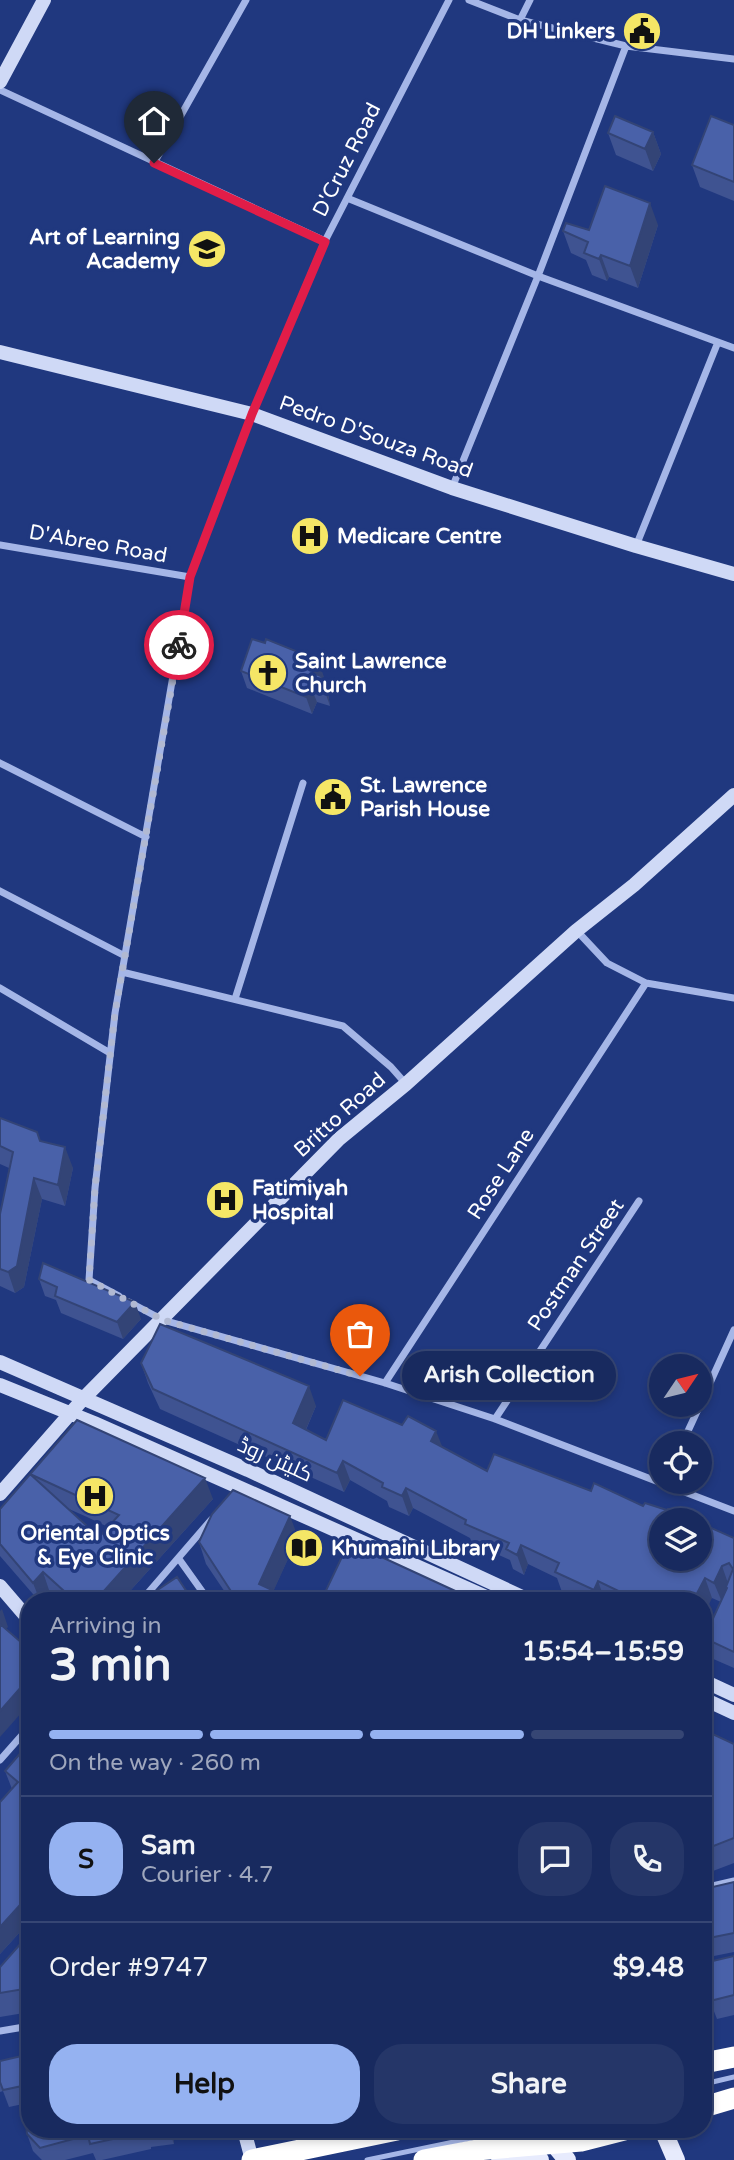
<!DOCTYPE html>
<html lang="en">
<head>
<meta charset="utf-8">
<style>
	:root { --surface:#182a5f; --page:#253668; --text:#f1f3f6; --muted:#9fa7bd; --line:#364674; --accent:#95b2f1 }
	body { margin:0; font-family:"Varela Round",Cairo,sans-serif; background:var(--page); color:var(--text); height:100vh; display:flex; flex-direction:column; font-size:26px; white-space:nowrap }
	* { box-sizing:border-box; margin:0 }
	p { font-size:23px; color:var(--muted) }
	.icon { flex:none; width:38px; height:38px; fill:none; stroke:currentColor; stroke-width:2; stroke-linecap:round; stroke-linejoin:round }
	.map { position:relative; flex:1; overflow:hidden }
	.side { position:absolute; left:21px; top:1592px; width:691px; height:546px; display:flex; flex-direction:column; background:var(--surface); border-radius:28px; box-shadow:0 4px 10px #0003,0 0 0 2px var(--line) }
	.side>* { flex:none }
	.needle { width:46px; rotate:55deg }
	.tools { position:absolute; left:649px; top:1354px; display:grid; gap:14px }
	.tools a { display:grid; place-items:center; width:63px; height:63px; border-radius:50%; background:var(--surface); box-shadow:0 4px 10px #0003,0 0 0 2px var(--line); font-size:35px }
	.pin { position:absolute; display:grid; place-items:center; width:60px; height:60px; color:#fff; margin:-72px -30px; border-radius:50% 50% 50% 0; rotate:-45deg; box-shadow:0 0 7px #0007 }
	.pin .icon { rotate:45deg }
	.courier { position:absolute; display:grid; place-items:center; width:70px; height:70px; margin:-35px; border:5px solid #e11d48; border-radius:50%; background:#fff; color:#222; box-shadow:0 2px 9px #0007 }
	.bubble { position:absolute; height:49px; border-radius:24px; background:var(--surface); box-shadow:0 4px 10px #0003,0 0 0 2px var(--line); font-size:23px; font-weight:800; line-height:49px; text-align:center }
	.summary em { font-style:normal; font-weight:800 }
	.summary div { display:flex; flex-direction:column-reverse }
	.summary { display:flex; align-items:center; justify-content:space-between; height:119px; padding:0 28px }
	h1 { font-size:46px; font-weight:800; line-height:52px }
	.bar { display:grid; grid-template-columns:repeat(4,1fr); gap:10px 7px; align-content:center; height:84px; padding:0 28px }
	.bar i { height:9px; border-radius:5px; background:var(--line) }
	.bar .on { background:var(--accent) }
	.bar p { grid-column:span 4 }
	.line { display:flex; align-items:center; gap:18px; padding:0 28px; border-top:2px solid var(--line) }
	.line div { flex:1 }
	.round { display:grid; place-items:center; flex:none; width:74px; height:74px; border-radius:28px; background:var(--page) }
	.primary-button { display:flex; gap:14px; margin-top:auto; padding:14px 28px }
	.primary-button a { flex:1; height:80px; border-radius:28px; background:var(--accent); color:#111; font-size:28px; font-weight:800; line-height:80px; text-align:center }
	.primary-button a+a { background:var(--page); color:var(--text) }
	.map>svg:first-child { display:block }
	.lines { fill:none; stroke-linecap:round; stroke-linejoin:round }
	.lane { stroke:#a5b6e7; stroke-width:5 }
	.street { stroke:#a5b6e7; stroke-width:7 }
	.secondary { stroke:#cfd9f6; stroke-width:14 }
	.primary { stroke:#e7ebfd; stroke-width:18 }
	.highway { stroke:#fff; stroke-width:21 }
	.wall { fill:#3f5391; fill-rule:evenodd }
	.shaded-wall { fill:#334476 }
	.building { fill:#4961a9; stroke:#334476; stroke-width:2; fill-rule:evenodd }
	.done { stroke:#b1b9d2; stroke-width:7; stroke-dasharray:0 12.6 }
	.route { stroke:#e11d48; stroke-width:9 }
	.labels { text-anchor:middle; dominant-baseline:central; stroke-width:7; stroke-linejoin:round; paint-order:stroke }
	.poi-label { font-size:21px; font-weight:bold; fill:#fff; stroke:#20387f; text-anchor:start }
	.street-label { font-size:21px; fill:#fff; stroke:#20387f }
</style>
</head>
<body>
<div class="map">
<svg width="734" height="2160" viewBox="0 0 734 2160">
	<rect width="100%" height="100%" fill="#20387f"/>
	<g class="lines">
		<path class="lane" d="M704,2084L734,2077
			M367,2160L511,2130"/>
		<path class="street" d="M469,0L520,20L626,46L734,59
			M520,20L530,0
			M0,90L325,241
			M154,163L246,0
			M347,198L538,276L734,348
			M452,488L538,276L626,46
			M0,545L190,577
			M636,546L718,342
			M0,763L146,837
			M0,891L125,956
			M577,931L607,963L646,983L734,998
			M122,972L343,1026L391,1067L406,1084
			M0,988L110,1053
			M235,999L303,783
			M119,1296L89,1280L95,1188L115,1013L190,577L252,414L325,241L449,0
			M129,1302L163,1320L385,1383L495,1419L734,1511
			M385,1383L646,983
			M700,1405L734,1330
			M495,1419L639,1201
			M682,1444L700,1405
			M179,1559L209,1601
			M141,1601L211,1520
			M704,1658L711,1641
			M0,1760L30,1726
			M704,1888L734,1881
			M0,2031L30,2026"/>
		<path class="secondary" d="M0,82L44,0
			M0,352L252,414L452,488L636,546L734,574
			M0,1362L248,1470L531,1601
			M0,1385L94,1423L495,1601
			M0,1494L83,1399L339,1139L406,1084L576,931L634,885L734,795
			M0,1586L30,1621
			M704,1681L734,1695
			M704,1699L734,1713
			M244,2130L252,2160"/>
		<path class="primary" d="M550,2130L554,2144L567,2160
			M663,2130L676,2160
			M499,2155L540,2160"/>
		<path class="highway" d="M704,2063L734,2057
			M704,2107L734,2098
			M252,2160L397,2130
			M424,2160L477,2150L581,2141L624,2130"/>
	</g>
	<path class="wall" d="M734,125V201L700,187L692,165Z
		M653,132L661,154L653,171L616,155L608,133Z
		M658,225L638,288L609,277L607,281L592,275L586,260L571,253L563,231Z
		M241,671L324,677L323,679L328,693L330,706L317,702L312,714L247,688Z
		M0,1118L40,1141L73,1168L65,1206L42,1199L24,1287L15,1293L0,1286V1214L9,1168L0,1164Z
		M39,1279L141,1319L123,1339L61,1313L56,1300L45,1296Z
		M141,1363L316,1406L306,1430L326,1440L442,1447L487,1471L591,1491L643,1506L734,1538V1668L711,1658L704,1638L721,1602L712,1598L704,1601H583L562,1592L557,1578L528,1564L524,1575L513,1569L510,1560L472,1543L470,1538L413,1508L409,1516L389,1507L387,1501L350,1480L344,1492L160,1409L148,1383Z
		M77,1420L213,1499L121,1601H59L50,1593L43,1601H39L0,1556V1509ZM69,1509L87,1517L108,1527L99,1537Z
		M298,1537L273,1591L296,1601H231L206,1564L199,1542Z
		M704,1730L734,1744V1863L713,1871L704,1866Z
		M30,1742V1921L0,1954L12,1789L5,1771Z
		M734,1882V1952L704,1958V1889Z
		M30,1933V2012L0,2017V1967Z
		M734,1956V2015L717,2019L710,2001Z
		M30,2054V2130H172L174,2144L151,2147V2149L102,2160H96L93,2153L65,2160H42L33,2151L27,2134L23,2104L9,2107L3,2091L0,2092V2061Z"/>
	<path class="shaded-wall" d="M653,132L661,154L653,171L645,149Z
		M650,203L658,225L638,288L630,266Z
		M601,255L609,277L607,281L599,259Z
		M318,660L324,677L323,679L328,693L330,706L324,689L322,681L319,689L313,673Z
		M310,685L317,702L312,714L306,697Z
		M65,1147L73,1168L65,1206L58,1185Z
		M34,1178L42,1199L24,1287L15,1293L8,1272Z
		M135,1302L141,1319L123,1339L117,1322Z
		M309,1386L316,1406L300,1443L293,1423Z
		M436,1431L444,1451L431,1441Z
		M343,1461L350,1480L344,1492L337,1473Z
		M205,1478L213,1499L121,1601H95Z
		M406,1488L413,1508L409,1516L402,1496Z
		M290,1516L298,1537L269,1601L259,1584Z
		M521,1545L528,1564L524,1575L517,1555Z
		M722,1566L729,1586L726,1587L727,1591L722,1602L714,1583Z
		M43,1572L50,1593L43,1601H40L33,1583Z
		M705,1578L712,1598L704,1615V1601H693Z
		M598,1581L605,1601H598L594,1590Z
		M2,1609L8,1627L0,1636V1611Z
		M30,1677V1703L0,1737V1711Z
		M30,1894V1921L0,1954V1927Z
		M169,2130H172L174,2144Z"/>
	<path class="building" d="M615,116L653,132L645,149L608,133Z
		M711,116L734,125V182L692,165Z
		M605,186L650,203L630,266L601,255L599,259L584,253L588,242L563,231L566,223L589,230Z
		M252,639L265,643L266,639L318,660L313,673L321,676L324,689L310,685L306,697L241,671Z
		M0,1118L37,1132L40,1141L65,1147L58,1185L34,1178L17,1266L8,1272L0,1269V1214L13,1152L0,1146Z
		M43,1263L135,1302L117,1322L55,1296L57,1287L39,1279Z
		M160,1324L309,1386L293,1423L326,1440L343,1400L402,1425L408,1416L436,1431L431,1441L487,1471L494,1454L591,1491L594,1483L643,1506L645,1503L667,1510L668,1509L695,1521H662V1559H700V1523L734,1538V1652L704,1638L727,1588L726,1587L733,1569L729,1563L722,1566L714,1583L705,1578L693,1601H639L598,1581L594,1590L555,1572L559,1563L521,1545L517,1555L506,1549L509,1543L465,1524L466,1520L406,1488L402,1496L382,1487L383,1483L343,1461L337,1473L153,1389L141,1363Z
		M77,1420L205,1478L95,1601H75L43,1572L33,1583L0,1544V1509ZM30,1474L119,1515L99,1537Z
		M233,1490L290,1516L259,1584L296,1601H242L236,1599L199,1542L212,1514Z
		M349,1542L477,1601H321Z
		M177,1577L193,1601H141Z
		M0,1624L30,1650V1677L0,1711Z
		M704,1730L734,1744V1838L706,1849L704,1848Z
		M30,1742V1894L0,1927V1802L18,1782L5,1771Z
		M734,1882V1933L704,1939V1889Z
		M30,1933V1988L0,1993V1967Z
		M734,1956V1995L710,2001L704,1972V1963Z
		M30,2054V2130H148H145V2132L90,2144L88,2135L40,2148L27,2134L22,2086L3,2090L0,2082V2061Z"/>
	<g class="lines">
		<path class="done" d="M179,645L115,1013L95,1188L89,1280L163,1320L360,1376"/>
		<path class="route" d="M154,163L325,242L252,414L190,577L179,645"/>
	</g>
	<defs>
		<g id="civic-disc" transform="scale(2.0125)"><circle r="9.5" fill="#f5e666" stroke="#20387f"/><path d="M-.6-6.5H3V-4.5H.6V-3L4-1V1h2V6H-6V1h2V-1L-.6-3ZM-1.2 2.5V6h2.4V2.5Z" fill="#111"/></g>
		<g id="school-disc" transform="scale(2.0125)"><circle r="9.5" fill="#f5e666" stroke="#20387f"/><path d="M0-5L7-2L0 1L-7-2ZM-4 1L0 2.5L4 1V4Q0 6-4 4Z" fill="#111"/></g>
		<g id="hospital-disc" transform="scale(2.0125)"><circle r="9.5" fill="#f5e666" stroke="#20387f"/><path d="M-5-5h3v3.5h4V-5h3V5h-3V1.5h-4V5h-3Z" fill="#111"/></g>
		<g id="church-disc" transform="scale(2.0125)"><circle r="9.5" fill="#f5e666" stroke="#20387f"/><path d="M-1.2-6h2.4v3.5h3.3v2.4h-3.3V6h-2.4V-.1h-3.3v-2.4h3.3Z" fill="#111"/></g>
		<g id="library-disc" transform="scale(2.0125)"><circle r="9.5" fill="#f5e666" stroke="#20387f"/><path d="M-6-4Q-3-5.5-.7-3.5V5Q-3 3-6 4ZM6-4Q3-5.5 .7-3.5V5Q3 3 6 4Z" fill="#111"/></g>
	</defs>
	<g fill-rule="evenodd">
		<use href="#civic-disc" x="642" y="31"/>
		<use href="#school-disc" x="207" y="249"/>
		<use href="#hospital-disc" x="310" y="536"/>
		<use href="#church-disc" x="268" y="673"/>
		<use href="#civic-disc" x="333" y="797"/>
		<use href="#hospital-disc" x="225" y="1200"/>
		<use href="#hospital-disc" x="95" y="1496"/>
		<use href="#library-disc" x="304" y="1548"/>
	</g>
	<g class="labels">
		<g class="poi-label">
			<text x="615" y="31" text-anchor="end">DH Linkers</text>
			<text x="180" y="237" text-anchor="end">Art of Learning<tspan x="180" dy="24">Academy</tspan></text>
			<text x="337" y="536">Medicare Centre</text>
			<text x="295" y="661">Saint Lawrence<tspan x="295" dy="24">Church</tspan></text>
			<text x="360" y="785">St. Lawrence<tspan x="360" dy="24">Parish House</tspan></text>
			<text x="252" y="1188">Fatimiyah<tspan x="252" dy="24">Hospital</tspan></text>
			<text x="95" y="1533" text-anchor="middle">Oriental Optics<tspan x="95" dy="24">&amp; Eye Clinic</tspan></text>
			<text x="331" y="1548">Khumaini Library</text>
		</g>
		<g class="street-label">
			<text transform="translate(347 160) rotate(-63)">D'Cruz Road</text>
			<text transform="translate(376 437) rotate(20)">Pedro D'Souza Road</text>
			<text transform="translate(98 544) rotate(10)">D'Abreo Road</text>
			<text transform="translate(340 1115) rotate(-42)">Britto Road</text>
			<text transform="translate(501 1174) rotate(-57)">Rose Lane</text>
			<text transform="translate(576 1265) rotate(-56)">Postman Street</text>
			<text transform="translate(275 1460) rotate(24)">کلیٹن روڈ</text>
		</g>
	</g>
</svg>
<div class="tools">
<a><svg class="needle" viewBox="-14 -14 28 28"><path d="M0-13l5 13h-10z" fill="#e53935"/><path d="M0 13l5-13h-10z" fill="#9fa7bd"/></svg></a>
<a><svg class="icon" aria-label="locate" viewBox="0 0 24 24"><circle cx="12" cy="12" r="6"/><path d="M12 2v4M12 18v4M2 12h4M18 12h4"/></svg></a>
<a><svg class="icon" aria-label="layers" viewBox="0 0 24 24"><path d="M12 4l9 5-9 5-9-5zM3 14l9 5 9-5"/></svg></a>
</div>
<div class="pin" style="left:360px;top:1376px;background:#ea580c"><svg class="icon" aria-label="bag" viewBox="0 0 24 24"><path d="M5 8h14l-1 12H6zM9 8a3 3 0 0 1 6 0"/></svg></div>
<div class="pin" style="left:154px;top:163px;background:#1f2937"><svg class="icon" aria-label="home" viewBox="0 0 24 24"><path d="M3 11l9-7 9 7M6 9v11h12V9"/></svg></div>
<div class="courier" style="left:179px;top:645px"><svg class="icon" aria-label="bike" viewBox="0 0 24 24"><circle cx="6" cy="16" r="4"/><circle cx="18" cy="16" r="4"/><path d="M6 16l4-8h5l3 8M10 8l3 8H6M13 5h3"/></svg></div>
<div class="bubble" style="left:402px;top:1351px;width:214px">Arish Collection</div>
<section class="side">
<div class="summary"><div><h1>3 min</h1><p>Arriving in</p></div><em>15:54–15:59</em></div>
<div class="bar"><i class="on"></i><i class="on"></i><i class="on"></i><i></i><p>On the way · 260 m</p></div>
<div class="line" style="height:126px"><b class="round" style="background:var(--accent);color:#111">S</b><div><b>Sam</b><p>Courier · 4.7</p></div><a class="round"><svg class="icon" aria-label="chat" viewBox="0 0 24 24"><path d="M4 5h16v11H9l-5 4z"/></svg></a><a class="round"><svg class="icon" aria-label="phone" viewBox="0 0 24 24"><path d="M5 4h4l2 5-3 2q2 4 5 5l2-3 5 2v4C11 20 4 13 5 4z"/></svg></a></div>
<div class="line" style="height:91px"><div>Order #9747</div><b>$9.48</b></div>
<div class="primary-button"><a>Help</a><a>Share</a></div>
</section>
</div>
</body>
</html>
